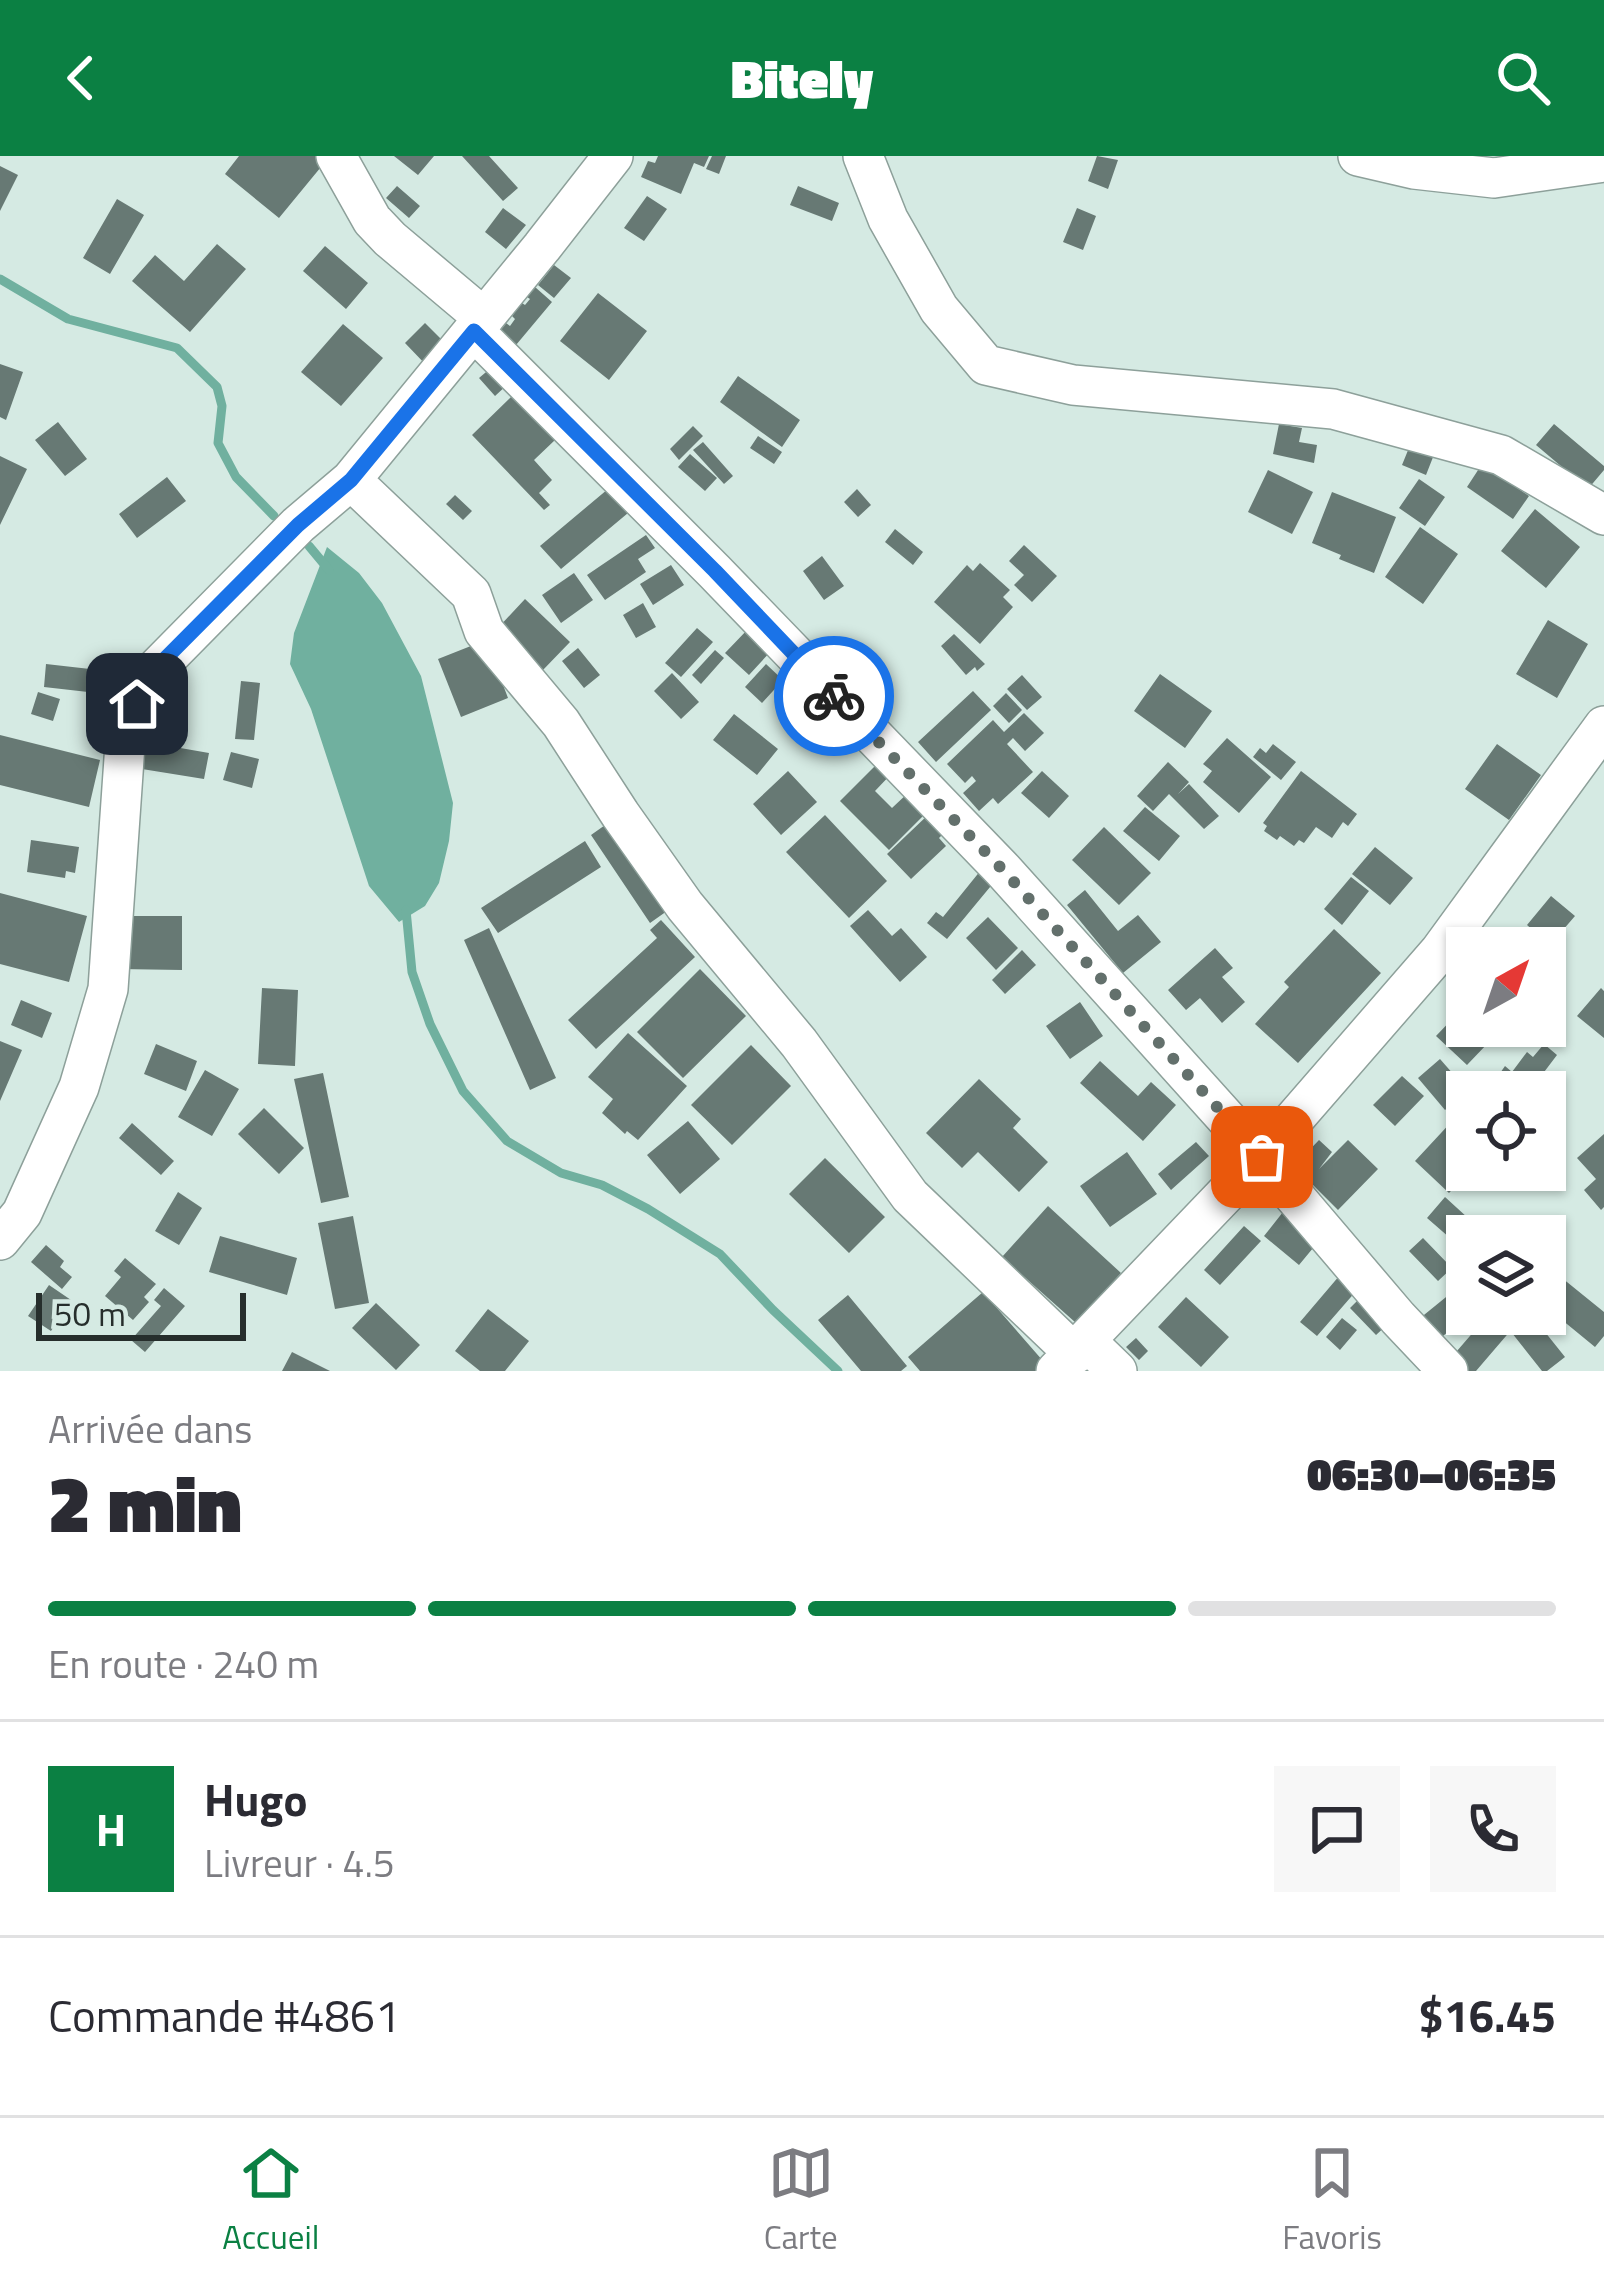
<!DOCTYPE html>
<html lang="fr">
<head>
<meta charset="utf-8">
<style>
	:root { --surface:#fff; --page:#f7f7f7; --text:#2b2b33; --muted:#7c7c81; --line:#e1e1e2; --accent:#0b8043 }
	body { margin:0; font-family:"Titillium Web",sans-serif; background:var(--page); color:var(--text); height:100vh; display:flex; flex-direction:column; font-size:45px; white-space:nowrap }
	* { box-sizing:border-box; margin:0 }
	p { font-size:39px; color:var(--muted) }
	.icon { flex:none; width:66px; height:66px; fill:none; stroke:currentColor; stroke-width:2; stroke-linecap:round; stroke-linejoin:round }
	.map { position:relative; height:1215px; overflow:hidden }
	.side { display:flex; flex-direction:column; background:var(--surface); flex:1 }
	.side>* { flex:none }
	.needle { width:78px; rotate:40deg }
	.tools { position:absolute; left:1446px; top:771px; display:grid; gap:24px }
	.tools a { display:grid; place-items:center; width:120px; height:120px; border-radius:0px; background:var(--surface); box-shadow:0 3px 9px #0004; font-size:60px }
	.scale { position:absolute; left:36px; bottom:30px; width:210px; box-sizing:border-box; padding-left:12px; border:6px solid #262e2c; border-top:0; font-size:33px; line-height:42px; white-space:nowrap; color:#262e2c; -webkit-text-stroke:9px #d5eae3; paint-order:stroke }
	.pin { position:absolute; display:grid; place-items:center; width:102px; height:102px; color:#fff; margin:-51px; border-radius:24px; box-shadow:0 6px 18px #0006 }
	.courier { position:absolute; display:grid; place-items:center; width:120px; height:120px; margin:-60px; border:9px solid #1a73e8; border-radius:50%; background:#fff; color:#222; box-shadow:0 3px 15px #0007 }
	.overview em { font-style:normal; font-weight:800 }
	.overview div { display:flex; flex-direction:column-reverse }
	.overview { display:flex; align-items:center; justify-content:space-between; height:204px; padding:0 48px }
	h1 { font-size:78px; font-weight:800; line-height:90px }
	.bar { display:grid; grid-template-columns:repeat(4,1fr); gap:18px 12px; align-content:center; height:144px; padding:0 48px }
	.bar i { height:15px; border-radius:9px; background:var(--line) }
	.bar .current { background:var(--accent) }
	.bar p { grid-column:span 4 }
	.line { display:flex; align-items:center; gap:30px; padding:0 48px; border-top:3px solid var(--line) }
	.line div { flex:1 }
	.round { display:grid; place-items:center; flex:none; width:126px; height:126px; border-radius:0px; background:var(--page) }
	header { display:flex; justify-content:space-between; align-items:center; height:156px; padding:0 48px; background:var(--accent); color:#fff; font-size:54px; font-weight:800 }
	.dock { display:flex; justify-content:space-around; align-items:center; height:168px; border-top:3px solid var(--line); background:var(--surface); font-size:33px; color:var(--muted) }
	.dock a { display:grid; justify-items:center; gap:6px }
	.dock .current { color:var(--accent) }
	.map>svg:first-child { display:block }
	.water { fill:#70b09f }
	.lines { fill:none; stroke-linecap:round; stroke-linejoin:round }
	.stream { stroke:#70b09f; stroke-width:9 }
	.building { fill:#677974 }
	.minor-casing { stroke:#8da09a; stroke-width:42 }
	.minor { stroke:#fff; stroke-width:39 }
	.done { stroke:#63706c; stroke-width:12; stroke-dasharray:0 21.6 }
	.route { stroke:#1a73e8; stroke-width:15 }
</style>
</head>
<body>
<header><svg class="icon" aria-label="back" viewBox="0 0 24 24"><path d="M15 5l-7 7 7 7"/></svg>Bitely<svg class="icon" aria-label="search" viewBox="0 0 24 24"><circle cx="10" cy="10" r="6"/><path d="M15 15l6 6"/></svg></header>
<div class="map">
<svg width="1604" height="1215" viewBox="0 0 1604 1215">
	<rect width="100%" height="100%" fill="#d5eae3"/>
	<path class="water" d="M327,391L359,417L382,447L421,520L453,647L449,685L439,727L425,750L399,766L369,730L311,553L290,508L294,477Z"/>
	<g class="lines">
		<path class="stream" d="M0,123L68,163L177,192L217,231L222,250L218,287L236,321L274,360
			M309,390L329,414
			M406,754L412,816L430,868L463,935L507,985L561,1017L602,1029L648,1053L720,1098L773,1154L838,1215"/>
	</g>
	<path class="building" d="M239,0H330L279,62L225,18Z
		M394,0H434L418,19Z
		M462,0H489L518,32L503,45Z
		M658,0H709L704,11L694,7L681,38L641,21L648,5L655,7Z
		M712,0H726L719,18L706,13Z
		M1097,0L1118,4L1108,33L1088,25Z
		M0,10L18,19L0,55Z
		M397,30L420,50L409,62L386,42Z
		M798,30L839,47L832,65L790,49Z
		M647,40L667,53L644,85L624,72Z
		M117,43L144,59L110,118L83,102Z
		M503,52L526,69L506,93L485,76Z
		M1077,52L1096,60L1083,94L1063,86Z
		M217,88L246,113L190,176L132,125L155,99L184,125Z
		M325,90L368,127L346,153L303,115Z
		M554,109L571,122L554,142L538,129Z
		M535,131L552,146L516,189L500,175L506,167L510,170L515,163L512,160L522,147L525,149L530,143L527,141Z
		M598,137L647,175L609,224L560,185Z
		M425,167L449,191L428,211L405,187Z
		M343,168L383,202L341,250L301,216Z
		M0,208L23,216L6,264L0,261Z
		M492,211L508,228L495,240L479,222Z
		M738,220L800,264L782,291L720,246Z
		M512,240L555,284L534,304L552,324L539,337L550,349L544,354L472,279Z
		M58,266L87,303L65,320L35,284Z
		M1279,268L1302,272L1299,286L1317,289L1314,307L1273,298Z
		M1554,268L1604,310V314L1588,333L1536,289Z
		M693,270L703,280L679,304L670,293Z
		M758,280L782,296L774,308L750,292Z
		M1413,282L1437,291L1426,319L1402,309Z
		M703,286L733,320L724,328L693,294Z
		M690,298L717,322L705,335L678,311Z
		M0,300L27,313L0,369Z
		M1482,308L1529,340L1513,363L1467,331Z
		M1268,314L1313,336L1292,378L1248,356Z
		M167,321L186,345L137,382L119,358Z
		M1419,323L1445,341L1425,370L1399,352Z
		M608,333L628,357L561,413L540,390Z
		M857,333L871,349L858,361L844,346Z
		M1332,336L1396,361L1374,417L1339,403L1341,399L1312,387Z
		M455,339L472,355L463,364L446,348Z
		M1535,353L1580,391L1546,432L1501,395Z
		M1420,371L1458,398L1423,448L1385,421Z
		M895,373L923,396L913,409L885,386Z
		M646,379L655,392L638,403L646,416L605,444L587,419Z
		M1024,389L1057,420L1032,446L1014,429L1024,419L1009,405Z
		M822,400L844,430L824,444L803,415Z
		M980,407L1010,434L1003,441L1013,451L980,488L934,446L967,409L973,415Z
		M671,409L684,429L653,449L640,428Z
		M574,417L593,444L561,467L542,439Z
		M525,443L570,486L542,515L497,473Z
		M643,447L656,471L636,482L623,459Z
		M1548,464L1588,488L1557,542L1516,518Z
		M697,472L713,486L681,521L665,507Z
		M749,472L772,494L749,519L725,497Z
		M954,478L985,508L977,515L975,511L966,519L941,490Z
		M486,484L508,542L461,561L438,503Z
		M578,492L600,519L584,532L562,505Z
		M715,494L724,502L701,528L692,519Z
		M46,508L90,513L88,536L44,531Z
		M766,508L783,524L762,547L745,531Z
		M672,517L699,546L681,563L654,535Z
		M1160,518L1212,555L1185,592L1134,555Z
		M1022,519L1042,541L1027,554L1007,533Z
		M241,525L260,527L254,584L235,583Z
		M973,535L991,554L936,606L918,586Z
		M38,536L60,543L53,565L31,558Z
		M1006,537L1022,554L1009,567L993,550Z
		M1024,557L1044,577L1025,595L1013,582L1007,588L1033,616L998,648L993,642L979,655L963,637L976,625L972,620L965,627L947,608L993,564L1004,576Z
		M734,558L778,593L757,619L713,584Z
		M0,579L100,604L89,651L0,629Z
		M1227,582L1271,621L1239,657L1203,626L1212,615L1203,608Z
		M146,586L209,597L204,623L142,613Z
		M1273,588L1296,606L1281,624L1253,601L1260,592L1266,597Z
		M1497,588L1541,619L1509,664L1465,633Z
		M231,596L259,603L252,632L223,624Z
		M882,603L894,615L875,635L892,652L909,636L928,655L889,694L840,645Z
		M1168,606L1189,626L1178,638L1189,628L1219,660L1204,673L1169,638L1153,655L1137,640Z
		M788,615L817,646L781,679L753,648Z
		M1042,615L1069,640L1049,662L1021,637Z
		M1301,615L1357,658L1348,670L1343,666L1332,682L1316,671L1304,687L1299,684L1294,690L1280,680L1277,684L1264,675L1267,670L1263,667Z
		M1145,651L1180,680L1159,705L1123,675Z
		M930,657L947,674L939,682L946,690L911,723L887,698Z
		M825,659L887,725L849,762L786,696Z
		M608,667L667,755L650,767L591,679Z
		M1104,671L1151,717L1119,749L1072,704Z
		M31,684L79,691L75,717L66,715L65,722L27,716Z
		M585,685L601,711L498,777L481,752Z
		M1375,691L1413,722L1390,749L1352,718Z
		M981,714L995,725L947,783L927,767L936,756L943,761Z
		M1351,721L1369,735L1342,769L1324,753Z
		M1085,734L1118,775L1138,759L1161,786L1123,817L1067,749Z
		M0,737L87,760L69,826L0,808Z
		M1551,740L1575,760L1550,789L1527,769Z
		M868,754L892,780L901,772L927,801L900,826L850,770Z
		M119,760H182V814L119,813Z
		M988,761L1018,792L996,814L966,782Z
		M661,764L695,801L596,893L568,864L657,782L650,774Z
		M489,772L556,922L530,934L464,784Z
		M1334,773L1381,817L1298,907L1255,868L1289,831L1284,826Z
		M1215,792L1233,812L1222,821L1245,846L1222,867L1200,842L1186,854L1168,834Z
		M1022,794L1036,809L1005,838L992,824Z
		M700,813L746,860L683,922L637,876Z
		M262,832L298,834L295,910L258,908Z
		M1601,832L1604,835V882L1577,860Z
		M21,844L52,857L42,882L11,869Z
		M1080,846L1103,880L1070,903L1046,870Z
		M1457,858L1488,887L1467,909L1436,880Z
		M628,877L687,930L638,984L627,975L625,978L602,957L613,943L588,921Z
		M0,885L22,894L0,945Z
		M156,888L197,905L186,935L144,918Z
		M1544,888L1557,899L1529,936H1519L1498,920L1505,910L1512,916L1527,896L1533,901Z
		M751,889L791,930L732,989L691,949Z
		M1440,903L1468,935L1445,954L1418,922Z
		M1100,905L1138,940L1151,926L1176,949L1143,985L1080,927Z
		M205,914L239,933L212,980L178,961Z
		M323,917L349,1041L321,1047L294,923Z
		M1402,920L1424,940L1395,970L1373,949Z
		M979,923L1021,963L1013,972L1048,1006L1019,1036L978,996L962,1012L926,977Z
		M1467,949V1014H1471L1449,1037L1415,1005Z
		M264,952L304,992L279,1018L238,978Z
		M688,965L720,1003L680,1038L647,999Z
		M132,967L174,1005L161,1019L119,982Z
		M1604,978V1051L1601,1054L1584,1034L1596,1023L1577,1002Z
		M1319,984L1332,996L1319,1013L1348,984L1378,1013L1338,1054L1308,1024L1310,1022L1296,1008Z
		M1196,986L1209,1000L1171,1034L1158,1018Z
		M1127,996L1157,1038L1110,1071L1080,1030Z
		M825,1002L885,1061L849,1097L789,1038Z
		M178,1036L202,1052L179,1089L155,1075Z
		M1445,1041L1468,1062L1450,1082L1427,1062Z
		M1048,1050L1121,1117L1076,1167L1002,1101Z
		M1283,1056L1318,1086L1299,1109L1264,1080Z
		M353,1060L369,1147L335,1153L318,1067Z
		M1244,1070L1261,1085L1220,1129L1204,1114Z
		M220,1080L297,1102L287,1139L209,1116Z
		M1423,1082L1452,1112L1438,1125L1409,1095Z
		M46,1089L64,1105L60,1111L72,1121L62,1133L31,1106Z
		M125,1102L156,1128L144,1141L149,1146L133,1164L105,1140L121,1121L114,1115Z
		M1340,1119L1357,1134L1317,1180L1300,1166Z
		M1562,1122L1604,1156V1180L1595,1191L1545,1150V1142Z
		M49,1129L71,1144L51,1175L28,1160Z
		M164,1132L185,1150L145,1196L131,1184L161,1150L154,1144Z
		M983,1136L1050,1213L1048,1215H920L908,1201Z
		M1451,1137L1467,1160L1437,1185L1419,1163Z
		M848,1139L907,1210L901,1215H861L818,1164Z
		M1362,1140L1389,1167L1376,1179L1350,1152Z
		M1186,1141L1229,1181L1201,1211L1158,1171Z
		M376,1147L420,1189L396,1214L352,1172Z
		M488,1153L529,1185L505,1215H480L455,1195Z
		M1489,1158H1494L1512,1173L1476,1215H1464L1450,1203Z
		M1533,1161L1565,1201L1547,1215H1542L1512,1177Z
		M1342,1162L1357,1174L1340,1194L1326,1181Z
		M1136,1182L1148,1195L1139,1204L1126,1191Z
		M292,1196L330,1215H282Z"/>
	<g class="lines">
		<g class="minor-casing">
			<path id="minor" d="M336,0L372,64L390,83L484,162
				M863,0L888,63L939,153L986,209L1073,229L1333,253L1501,299L1604,359
				M1358,0L1414,13L1494,22L1604,6
				M474,175L714,415L1003,714L1261,1001L1398,1162L1448,1215
				M351,324L471,438L484,475L561,567L620,658L685,750L799,887L910,1040L1075,1198
				M0,1084L22,1057L79,931L108,833L126,574L148,521L298,369L351,324L542,91L613,0
				M1086,1185L1117,1215
				M1056,1215L1261,1001L1440,795L1604,570"/>
		</g>
		<use href="#minor" class="minor"/>
	</g>
	<g class="lines">
		<path class="done" d="M834,540L1003,714L1262,1001"/>
		<path class="route" d="M137,548L148,520L298,369L351,324L474,175L715,415L834,540"/>
	</g>
</svg>
<div class="tools">
<a><svg class="needle" viewBox="-14 -14 28 28"><path d="M0-13l5 13h-10z" fill="#e53935"/><path d="M0 13l5-13h-10z" fill="#7c7c81"/></svg></a>
<a><svg class="icon" aria-label="locate" viewBox="0 0 24 24"><circle cx="12" cy="12" r="6"/><path d="M12 2v4M12 18v4M2 12h4M18 12h4"/></svg></a>
<a><svg class="icon" aria-label="layers" viewBox="0 0 24 24"><path d="M12 4l9 5-9 5-9-5zM3 14l9 5 9-5"/></svg></a>
</div>
<div class="scale">50 m</div>
<div class="pin" style="left:1262px;top:1001px;background:#ea580c"><svg class="icon" aria-label="bag" viewBox="0 0 24 24"><path d="M5 8h14l-1 12H6zM9 8a3 3 0 0 1 6 0"/></svg></div>
<div class="pin" style="left:137px;top:548px;background:#1f2937"><svg class="icon" aria-label="home" viewBox="0 0 24 24"><path d="M3 11l9-7 9 7M6 9v11h12V9"/></svg></div>
<div class="courier" style="left:834px;top:540px"><svg class="icon" aria-label="bike" viewBox="0 0 24 24"><circle cx="6" cy="16" r="4"/><circle cx="18" cy="16" r="4"/><path d="M6 16l4-8h5l3 8M10 8l3 8H6M13 5h3"/></svg></div>
</div>
<section class="side">
<div class="overview"><div><h1>2 min</h1><p>Arrivée dans</p></div><em>06:30–06:35</em></div>
<div class="bar"><i class="current"></i><i class="current"></i><i class="current"></i><i></i><p>En route · 240 m</p></div>
<div class="line" style="height:216px"><b class="round" style="background:var(--accent);color:#fff">H</b><div><b>Hugo</b><p>Livreur · 4.5</p></div><a class="round"><svg class="icon" aria-label="chat" viewBox="0 0 24 24"><path d="M4 5h16v11H9l-5 4z"/></svg></a><a class="round"><svg class="icon" aria-label="phone" viewBox="0 0 24 24"><path d="M5 4h4l2 5-3 2q2 4 5 5l2-3 5 2v4C11 20 4 13 5 4z"/></svg></a></div>
<div class="line" style="height:156px"><div>Commande #4861</div><b>$16.45</b></div>
</section>
<nav class="dock">
<a class="current"><svg class="icon" aria-label="home" viewBox="0 0 24 24"><path d="M3 11l9-7 9 7M6 9v11h12V9"/></svg>Accueil</a>
<a><svg class="icon" aria-label="map" viewBox="0 0 24 24"><path d="M3 6l6-2 6 2 6-2v14l-6 2-6-2-6 2zM9 4v14M15 6v14"/></svg>Carte</a>
<a><svg class="icon" aria-label="saved" viewBox="0 0 24 24"><path d="M7 4h10v16l-5-4-5 4z"/></svg>Favoris</a>
</nav>
</body>
</html>
